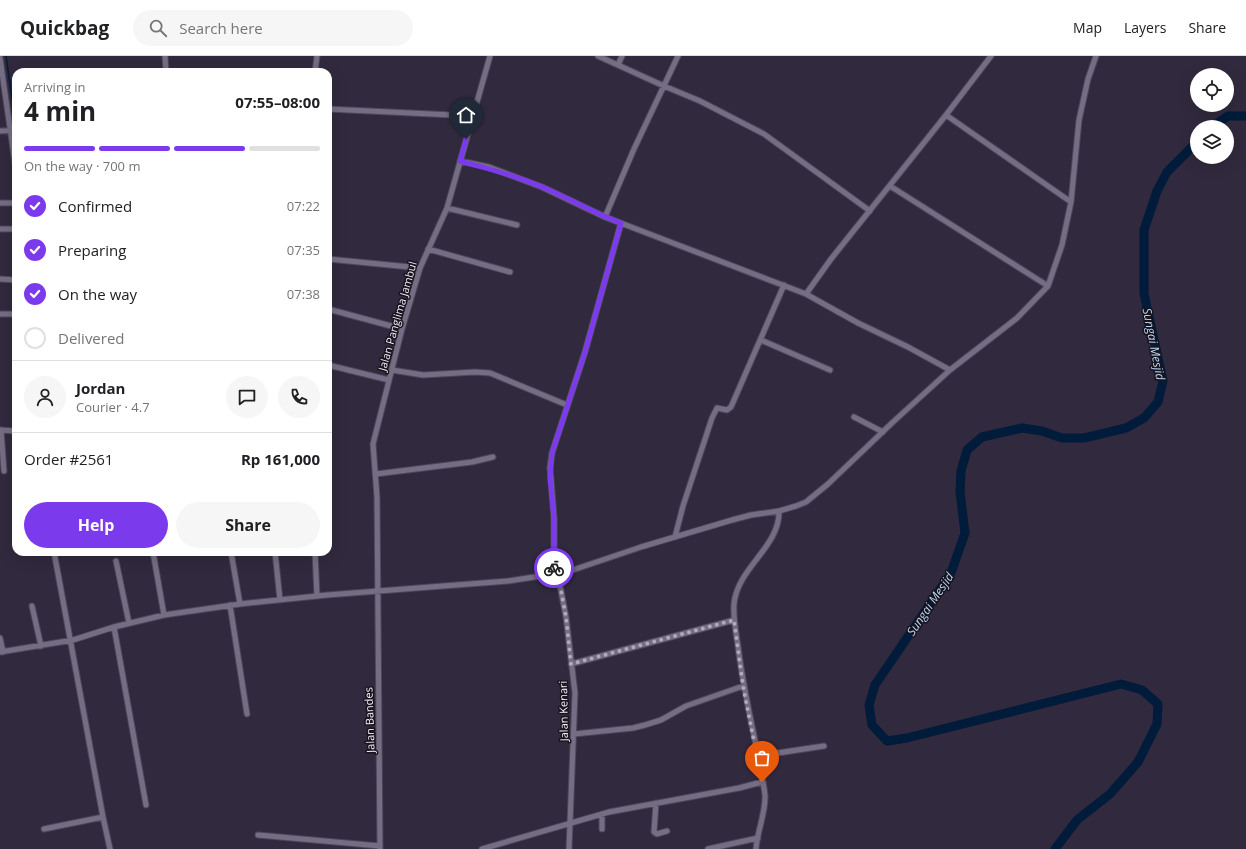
<!DOCTYPE html>
<html lang="en">
<head>
<meta charset="utf-8">
<style>
	:root { --surface:#fff; --page:#f6f6f6; --text:#202124; --muted:#757577; --line:#e0e0e0; --accent:#7c3aed }
	body { margin:0; font-family:"Open Sans",sans-serif; background:var(--page); color:var(--text); height:100vh; display:flex; flex-direction:column; font-size:15px; white-space:nowrap }
	* { box-sizing:border-box; margin:0 }
	p { font-size:13px; color:var(--muted) }
	.icon { flex:none; width:22px; height:22px; fill:none; stroke:currentColor; stroke-width:2; stroke-linecap:round; stroke-linejoin:round }
	.map { position:relative; flex:1; overflow:hidden }
	.side { position:absolute; left:12px; top:12px; width:320px; height:488px; display:flex; flex-direction:column; background:var(--surface); border-radius:12px; box-shadow:0 4px 16px #0002 }
	.side>* { flex:none }
	.tools { position:absolute; left:1190px; top:12px; display:grid; gap:8px }
	.tools a { display:grid; place-items:center; width:44px; height:44px; border-radius:50%; background:var(--surface); box-shadow:0 4px 16px #0002; font-size:20px }
	.pin { position:absolute; display:grid; place-items:center; width:34px; height:34px; color:#fff; margin:-41px -17px; border-radius:50% 50% 50% 0; rotate:-45deg; box-shadow:0 0 4px #0007 }
	.pin .icon { rotate:45deg }
	.courier { position:absolute; display:grid; place-items:center; width:40px; height:40px; margin:-20px; border:3px solid #7c3aed; border-radius:50%; background:#fff; color:#222; box-shadow:0 1px 5px #0007 }
	.head em { font-style:normal; font-weight:700 }
	.head div { display:flex; flex-direction:column-reverse }
	.head { display:flex; align-items:center; justify-content:space-between; height:68px; padding:0 12px }
	h1 { font-size:26px; font-weight:700; line-height:30px }
	.bar { display:grid; grid-template-columns:repeat(4,1fr); gap:6px 4px; align-content:center; height:48px; padding:0 12px }
	.bar i { height:5px; border-radius:3px; background:var(--line) }
	.bar .selected { background:var(--accent) }
	.bar p { grid-column:span 4 }
	.line { display:flex; align-items:center; gap:10px; padding:0 12px; border-top:1px solid var(--line) }
	.line div { flex:1 }
	.round { display:grid; place-items:center; flex:none; width:42px; height:42px; border-radius:21px; background:var(--page) }
	ol { padding:0 12px; list-style:none }
	li { display:flex; align-items:center; gap:12px; height:44px }
	li p { margin-inline-start:auto }
	li .icon { padding:4px; border-radius:50%; background:var(--accent); color:#fff; stroke-width:4 }
	li:last-child { color:var(--muted) }
	li i { width:22px; height:22px; border:2px solid var(--line); border-radius:50% }
	.cta { display:flex; gap:8px; margin-top:auto; padding:8px 12px }
	.cta a { flex:1; height:46px; border-radius:24px; background:var(--accent); color:#fff; font-size:16px; font-weight:700; line-height:46px; text-align:center }
	.cta a+a { background:var(--page); color:var(--text) }
	header { display:flex; align-items:center; gap:24px; box-sizing:border-box; height:56px; padding:0 20px; background:var(--surface); border-bottom:1px solid var(--line) }
	header strong { font-size:19px }
	nav { display:flex; gap:22px; margin-inline-start:auto; font-size:14px }
	.search { width:280px; height:36px; background:var(--page); display:flex; align-items:center; gap:10px; box-sizing:border-box; padding:0 14px; border-radius:22px; color:var(--muted); font-size:15px }
	.map>svg:first-child { display:block }
	.lines { fill:none; stroke-linecap:round; stroke-linejoin:round }
	.stream { stroke:#011b3b; stroke-width:1.5 }
	.river { stroke:#011b3b; stroke-width:9 }
	.street-casing { stroke:#4e4758; stroke-width:7 }
	.street { stroke:#756d84; stroke-width:5 }
	.done { stroke:#b0aaba; stroke-width:4; stroke-dasharray:0 7.2 }
	.route { stroke:#7c3aed; stroke-width:5 }
	.labels { text-anchor:middle; dominant-baseline:central; stroke-width:3; stroke-linejoin:round; paint-order:stroke }
	.street-label { font-size:11px; fill:#f4effd; stroke:#17141d }
	.water-label { font-size:12px; font-style:italic; fill:#bfd6f2; stroke:#17141d }
</style>
</head>
<body>
<header>
<strong>Quickbag</strong>
<div class="search"><svg class="icon" aria-label="search" viewBox="0 0 24 24"><circle cx="10" cy="10" r="6"/><path d="M15 15l6 6"/></svg>Search here</div>
<nav><a>Map</a><a>Layers</a><a>Share</a></nav>
</header>
<div class="map">
<svg width="1246" height="793" viewBox="0 0 1246 793">
	<rect width="100%" height="100%" fill="#31293d"/>
	<g class="lines">
		<path class="stream" d="M6,0L16,70"/>
		<path class="river" d="M1212,71L1228,60H1246
			M1055,793L1077,764L1110,738L1138,706L1157,668L1158,648L1142,634L1121,628L907,682L887,685L872,669L869,649L875,629L951,517L965,477L960,436L961,415L967,394L982,381L1022,372L1042,375L1062,382H1084L1126,372L1144,362L1158,346L1163,325L1144,238V174L1157,135L1167,116L1197,86"/>
		<g class="street-casing">
			<path id="street" d="M165,0L166,16
				M598,0L664,30L700,45L764,78L870,155
				M0,2L16,114
				M618,9L622,0
				M315,16L317,0
				M328,53L473,60
				M946,59L1071,146
				M0,75L16,74
				M460,105L489,111L542,131L605,161L806,238L858,267L908,291L950,314
				M890,130L1048,230
				M0,147H16
				M447,152L517,169
				M605,161L634,93L678,0
				M0,173H16
				M428,193L510,216
				M328,203L420,212
				M0,223L16,224
				M806,238L831,203L946,59L991,0
				M328,253L402,273
				M0,258H16
				M761,284L830,314
				M328,309L389,324
				M392,314L423,319L475,316L490,317L567,349
				M854,361L883,376
				M0,374L16,375
				M1,374L4,415
				M376,418L472,406L493,401
				M675,481L683,450L712,362L717,352L727,354L731,351L784,229
				M54,496L103,761L110,793
				M153,496L164,559
				M231,496L240,548
				M275,496L280,544
				M315,496L317,540
				M116,505L129,567
				M554,518V462L550,412L552,397L585,296L621,167
				M558,519L566,561L575,637L569,793
				M230,549L247,658
				M32,550L41,590
				M114,571L146,749
				M0,582L3,596
				M0,596L73,584L114,571L164,559L240,548L327,539L508,525L554,518L558,519L641,491L732,464L751,459L779,455L796,450L806,446L828,428L893,366L950,314L1017,262L1048,230L1062,189L1071,146L1079,64L1088,23L1096,0
				M571,608L734,564
				M574,678L633,672L645,669L661,664L686,650L743,630
				M758,700L824,690
				M656,747L654,776L657,778L667,775
				M602,758V773
				M44,773L103,761
				M258,779L380,790
				M380,793L377,441L373,388L402,273L420,212L447,152L490,0
				M482,793L609,756L739,732L762,726
				M708,793L758,782
				M756,793C757,775 766,757 765,739C763,723 759,705 756,689C749,656 742,624 738,590C736,577 733,562 734,548C737,512 780,491 779,455"/>
		</g>
		<use href="#street" class="street"/>
	</g>
	<g class="lines">
		<path class="done" d="M554,512V518H558L566,561L571,608L734,564L743,630L762,726"/>
		<path class="route" d="M466,83L460,105C488,113 515,119 542,131C569,142 593,157 621,167L585,296L552,397L550,422L554,462V512"/>
	</g>
	<g class="labels">
		<g class="street-label">
			<text transform="translate(397 260) rotate(-74)">Jalan Panglima Jambul</text>
			<text transform="translate(563 655) rotate(-91)">Jalan Kenari</text>
			<text transform="translate(369 664) rotate(-92)">Jalan Bandes</text>
		</g>
		<g class="water-label">
			<text transform="translate(1154 288) rotate(79)">Sungai Mesjid</text>
			<text transform="translate(930 548) rotate(-56)">Sungai Mesjid</text>
		</g>
	</g>
</svg>
<div class="tools">
<a><svg class="icon" aria-label="locate" viewBox="0 0 24 24"><circle cx="12" cy="12" r="6"/><path d="M12 2v4M12 18v4M2 12h4M18 12h4"/></svg></a>
<a><svg class="icon" aria-label="layers" viewBox="0 0 24 24"><path d="M12 4l9 5-9 5-9-5zM3 14l9 5 9-5"/></svg></a>
</div>
<div class="pin" style="left:762px;top:726px;background:#ea580c"><svg class="icon" aria-label="bag" viewBox="0 0 24 24"><path d="M5 8h14l-1 12H6zM9 8a3 3 0 0 1 6 0"/></svg></div>
<div class="pin" style="left:466px;top:83px;background:#1f2937"><svg class="icon" aria-label="home" viewBox="0 0 24 24"><path d="M3 11l9-7 9 7M6 9v11h12V9"/></svg></div>
<div class="courier" style="left:554px;top:512px"><svg class="icon" aria-label="bike" viewBox="0 0 24 24"><circle cx="6" cy="16" r="4"/><circle cx="18" cy="16" r="4"/><path d="M6 16l4-8h5l3 8M10 8l3 8H6M13 5h3"/></svg></div>
<section class="side">
<div class="head"><div><h1>4 min</h1><p>Arriving in</p></div><em>07:55–08:00</em></div>
<div class="bar"><i class="selected"></i><i class="selected"></i><i class="selected"></i><i></i><p>On the way · 700 m</p></div>
<ol>
<li><svg class="icon" aria-label="check" viewBox="0 0 24 24"><path d="M5 12l5 5 9-10"/></svg>Confirmed<p>07:22</p></li>
<li><svg class="icon" aria-label="check" viewBox="0 0 24 24"><path d="M5 12l5 5 9-10"/></svg>Preparing<p>07:35</p></li>
<li><svg class="icon" aria-label="check" viewBox="0 0 24 24"><path d="M5 12l5 5 9-10"/></svg>On the way<p>07:38</p></li>
<li><i></i>Delivered</li>
</ol>
<div class="line" style="height:72px"><a class="round"><svg class="icon" aria-label="person" viewBox="0 0 24 24"><circle cx="12" cy="8" r="4"/><path d="M4 21q1-7 8-7t8 7"/></svg></a><div><b>Jordan</b><p>Courier · 4.7</p></div><a class="round"><svg class="icon" aria-label="chat" viewBox="0 0 24 24"><path d="M4 5h16v11H9l-5 4z"/></svg></a><a class="round"><svg class="icon" aria-label="phone" viewBox="0 0 24 24"><path d="M5 4h4l2 5-3 2q2 4 5 5l2-3 5 2v4C11 20 4 13 5 4z"/></svg></a></div>
<div class="line" style="height:52px"><div>Order #2561</div><b>Rp 161,000</b></div>
<div class="cta"><a>Help</a><a>Share</a></div>
</section>
</div>
</body>
</html>
